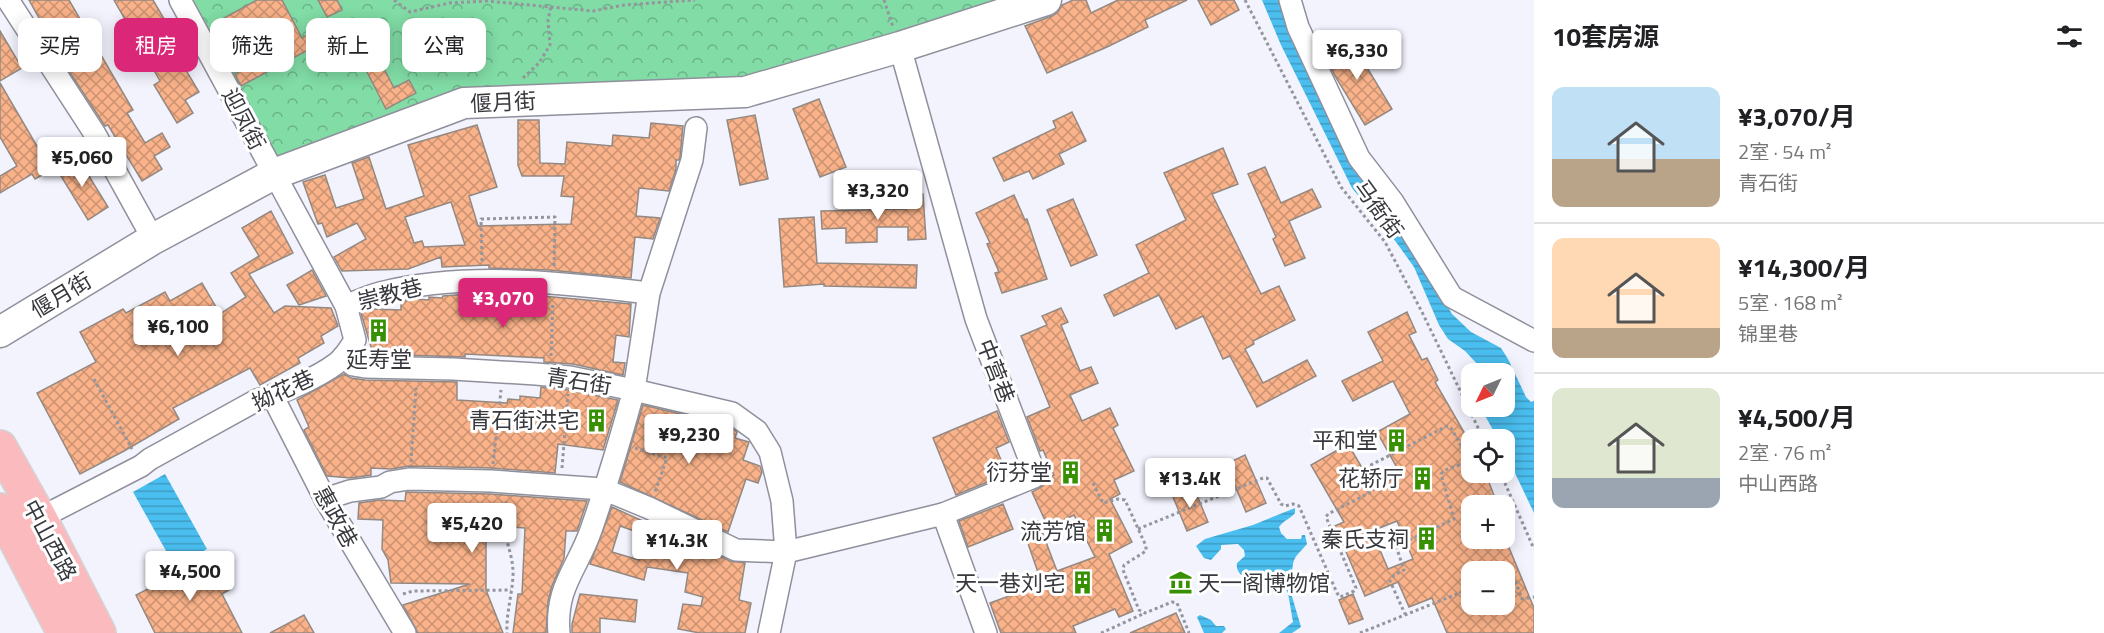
<!DOCTYPE html>
<html lang="zh">
<head>
<meta charset="utf-8">
<style>
  :root { --surface:#fff; --page:#f6f6f6; --text:#202124; --muted:#757577; --line:#e0e0e0; --accent:#db2777 }
  body { margin:0; font-family:"Titillium Web","Noto Sans SC",sans-serif; background:var(--page); color:var(--text); height:100vh; display:flex; flex-direction:column; font-size:22px; white-space:nowrap }
  * { box-sizing:border-box; margin:0 }
  p { font-size:20px; color:var(--muted) }
  .icon { flex:none; width:33px; height:33px; fill:none; stroke:currentColor; stroke-width:2; stroke-linecap:round; stroke-linejoin:round }
  .map { position:relative; flex:1; overflow:hidden }
  .drawer { display:flex; flex-direction:column; background:var(--surface); width:570px }
  .drawer>* { flex:none }
  .guide { position:absolute; left:18px; top:18px; width:570px; height:54px; display:flex; gap:12px }
  .needle { width:39px; rotate:227deg }
  .tools { position:absolute; left:1461px; top:363px; display:grid; gap:12px }
  .tools a { display:grid; place-items:center; width:54px; height:54px; border-radius:12px; background:var(--surface); box-shadow:0 3px 15px #0003; font-size:30px }
  .price { position:absolute; translate:-50% -51px; padding:0 14px; border-radius:6px; background:#fff; color:#222; font-size:20px; line-height:39px; filter:drop-shadow(0 2px 3px #0008) }
  .price::after { content:''; position:absolute; left:50%; top:36px; width:18px; height:14px; margin-left:-9px; background:inherit; clip-path:polygon(0 0,100% 0,50% 100%) }
  .price.active { background:var(--accent); color:#fff }
  ul { padding:0; list-style:none }
  li { display:flex; align-items:center; gap:18px; height:150px; padding:0 18px }
  li+li { border-top:2px solid var(--line) }
  li span { display:grid; place-items:center; flex:none; width:168px; height:120px; border-radius:12px; color:#555 }
  li>.icon { margin-inline-start:auto }
  span .icon { width:72px; height:72px; fill:#fffc; stroke-width:1 }
  li b { font-size:26px }
  h2 { display:flex; justify-content:space-between; align-items:center; height:72px; padding:0 18px; font-size:26px }
  .chip { padding:0 21px; border-radius:12px; background:var(--surface); box-shadow:0 3px 15px #0003; font-size:21px; line-height:54px }
  .chip.active { background:var(--accent); color:#fff }
  main { display:flex; flex:1; min-height:0 }
  .map>svg:first-child { display:block }
</style>
</head>
<body>
<main>
<div class="map">
<svg width="1534" height="633" viewBox="0 0 1534 633">
  <defs>
    <pattern id="park-crowns" width="20" height="18" patternUnits="userSpaceOnUse" patternTransform="scale(1.5)"><rect width="20" height="18" fill="#81dca5"/><path d="M2 6a3 3 0 1 1 6 0M12 15a3 3 0 1 1 6 0" fill="none" stroke="#6bb388"/></pattern>
    <pattern id="water-rules" width="6" height="5" patternUnits="userSpaceOnUse" patternTransform="scale(1.5)"><rect width="6" height="5" fill="#4abeef"/><path d="M0 2.5h6" fill="none" stroke="#3f9bc3"/></pattern>
    <pattern id="building-cross-hatch" width="8" height="8" patternUnits="userSpaceOnUse" patternTransform="scale(1.5)"><rect width="8" height="8" fill="#f9b289"/><path d="M0 0l8 8M0 8l8-8" fill="none" stroke="#cb9271"/></pattern>
  </defs>
  <rect width="100%" height="100%" fill="#f2f3fd"/>
  <polygon fill="url(#park-crowns)" points="188,0 1015,0 795,74 463,100 276,166"/>
  <g fill="url(#water-rules)">
    <polygon points="1262,0 1280,0 1406,234 1452,314 1471,332 1501,348 1508,359 1526,397 1531,402 1534,401 1534,513 1505,452 1504,440 1498,439 1483,412 1484,407 1504,406 1504,374 1483,373 1480,367 1465,351 1448,339 1439,325 1414,267 1396,242 1352,188 1281,45"/>
    <polygon points="165,474 207,549 175,567 133,492"/>
    <path d="M1295 508V513C1290 519 1284 520 1279 527L1281 533 1287 539H1301L1302 535H1305L1307 544C1293 560 1293 556 1292 579L1288 583 1301 627 1292 633H1279L1293 622 1288 593 1282 584 1269 588 1264 594 1257 577 1252 573 1244 577C1239 573 1236 570 1237 563L1245 556 1244 550 1238 544 1221 545V549L1211 560 1204 558 1196 546 1205 539 1253 525Z"/>
    <polygon points="1200,615 1211,620 1216,626 1224,626 1226,629 1222,633 1204,633 1197,617"/>
  </g>
  <g fill="url(#building-cross-hatch)" stroke="#948982" stroke-width="1.5" fill-rule="evenodd">
    <polygon points="29,0 69,0 133,110 127,113 145,143 162,133 170,147 154,156 162,169 142,181 108,125 105,126 67,68"/>
    <polygon points="114,0 153,0 184,53 178,57 199,92 185,100 193,113 177,123 154,85 160,81"/>
    <path d="M257 0H282L302 38 335 20 342 34 318 47 317 45 241 86 235 74 239 72 213 24ZM262 18 279 50 256 63 238 31Z"/>
    <polygon points="318,0 337,0 342,10 327,17"/>
    <polygon points="1073,0 1086,0 1091,13 1118,0 1187,0 1145,20 1148,27 1107,47 1047,73 1025,26 1052,16 1058,12 1062,5"/>
    <polygon points="1198,0 1234,0 1239,10 1211,25"/>
    <polygon points="0,31 22,68 0,81"/>
    <polygon points="1348,36 1392,109 1365,125 1335,76 1323,51"/>
    <polygon points="378,57 394,88 409,80 416,93 386,109 363,64"/>
    <polygon points="0,83 51,170 35,179 32,174 0,193 0,176 17,166 0,137"/>
    <polygon points="819,99 846,167 820,177 793,109"/>
    <polygon points="1072,112 1086,141 1059,154 1064,164 1033,179 1029,171 1004,181 993,158 1056,128 1053,121"/>
    <polygon points="755,115 768,179 740,185 727,120"/>
    <path d="M518 120H539L540 163 565 164 567 142 612 146 613 135 649 138 651 123 683 126 680 157 679 160H676V169L669 191 639 188 636 216 660 218 653 239 635 237 631 278 549 270 489 268V265L442 267 441 257 408 269 342 271 334 257 366 239 357 223 327 237 322 223 318 224 303 182 325 175 336 208 364 199 352 163 369 157 386 209 424 196 408 145 477 125 497 187 469 196 478 226 571 224 574 197 561 196 564 176H522L518 165ZM451 202 465 245 424 247 422 241 414 243 405 217Z"/>
    <polygon points="1223,148 1238,184 1212,194 1261,294 1279,286 1295,320 1253,341 1254,344 1245,349 1263,383 1307,360 1316,376 1257,407 1230,356 1223,359 1203,316 1176,329 1159,295 1114,316 1104,295 1149,273 1136,245 1186,220 1164,173"/>
    <polygon points="76,155 108,207 88,220 56,168"/>
    <polygon points="1265,167 1281,203 1312,189 1321,207 1289,221 1305,258 1285,266 1273,239 1276,237 1248,174"/>
    <polygon points="923,194 926,239 908,240 908,227 877,227 877,242 846,243 846,228 822,229 821,211 907,209 906,195"/>
    <polygon points="1014,195 1025,220 1027,219 1047,279 1002,293 995,273 999,272 987,244 990,243 976,213"/>
    <polygon points="1073,199 1097,255 1071,266 1047,210"/>
    <polygon points="271,211 293,253 249,274 274,313 285,306 331,308 338,326 321,336 324,343 298,358 300,363 260,385 250,368 173,408 179,419 124,451 80,474 37,393 96,362 80,332 123,309 126,313 165,292 170,301 202,283 220,314 246,297 231,273 259,256 242,228"/>
    <polygon points="814,217 817,263 917,265 916,288 824,286 824,284 784,287 779,219"/>
    <polygon points="312,270 326,296 299,305 287,285"/>
    <polygon points="481,293 480,312 509,313 509,295 520,294 631,304 629,337 616,335 613,362 625,363 623,375 573,364 544,362 544,358 465,354 465,357 371,354 371,347 361,313 371,309 401,310 401,302 413,299 429,300 429,297 442,298 443,296"/>
    <polygon points="1061,308 1068,322 1061,325 1080,371 1091,367 1098,383 1070,395 1082,421 1110,408 1118,425 1113,428 1134,471 1114,480 1120,494 1110,499 1132,542 1109,554 1133,611 1119,617 1115,609 1073,626 1076,633 1001,633 990,603 1042,584 1022,526 1038,521 1057,571 1095,557 1074,515 1048,527 1032,492 1043,486 1047,478 1054,475 1043,450 1040,451 1027,417 1050,407 1021,336 1047,325 1042,316"/>
    <path d="M1407 312 1416 332 1409 335 1422 360 1427 358 1438 380 1435 382 1472 446V472H1485L1498 506H1472V538H1505L1534 608V633H1447L1432 598 1409 607 1398 582 1365 596 1335 526 1344 522 1311 465 1348 444 1374 488 1401 475 1377 432 1410 414 1393 381 1353 401 1342 381 1383 361 1368 332ZM1397 521 1413 559 1388 569 1372 531ZM1472 572H1504V604H1472Z"/>
    <polygon points="344,374 351,378 365,380 457,382 457,400 507,403 508,399 520,400 520,396 540,398 541,387 568,390 618,400 603,450 558,444 555,473 491,468 409,466 391,469 371,468 371,475 351,478 327,476 304,430 309,427 297,400"/>
    <polygon points="643,405 727,425 737,432 735,438 749,442 743,460 760,466 762,472 758,483 746,479 728,532 620,482"/>
    <polygon points="997,411 1009,442 996,448 1007,474 956,495 933,438"/>
    <polygon points="1245,455 1266,503 1246,512 1226,464"/>
    <polygon points="1194,488 1208,522 1187,531 1173,497"/>
    <polygon points="406,492 490,494 587,501 577,531 566,531 564,558 552,586 548,601 546,633 513,633 518,594 522,594 525,528 495,526 486,526 486,590 503,633 418,633 403,605 470,584 391,583 388,560 382,549 383,520 358,519 359,503 379,500 405,501"/>
    <polygon points="1003,504 1013,529 968,547 959,521"/>
    <path d="M612 507 730 561 745 563 739 600 751 603 745 633H700L678 629 683 604 701 606 703 597 685 592 688 573 647 567 644 580 590 564ZM620 526 646 535 639 560 612 552Z"/>
    <polygon points="211,556 229,590 222,594 242,633 155,633 136,595"/>
    <polygon points="580,594 637,600 635,622 600,618 600,633 572,633 572,624"/>
    <polygon points="1353,594 1363,619 1349,624 1339,600"/>
    <polygon points="1176,613 1185,633 1130,633"/>
    <polygon points="304,615 314,633 270,633"/>
  </g>
  <g fill="none" stroke-linecap="round" stroke-linejoin="round">
    <defs>
      <g id="street">
        <polyline points="8,0 95,134 153,239"/>
        <polyline points="1290,0 1298,27 1359,158 1393,202 1452,297 1534,341"/>
        <polyline points="900,47 976,319 1035,474 1034,477 943,514 986,633"/>
        <polyline points="696,128 692,160 649,293 634,390 732,413 757,431 770,452 782,501 786,552 769,633"/>
        <path d="M346 306C357 301 369 296 380 293 468 271 561 283 649 293"/>
        <path d="M343 357 353 365 365 367 453 369 536 374 570 377 634 390C621 437 607 484 591 530 577 570 555 587 559 633"/>
        <polyline points="273,397 325,499 405,633"/>
        <polyline points="325,499 350,491 381,487 390,482 409,479 491,481 603,489 649,508 736,550 786,552 943,514"/>
        <path d="M40 518 141 466 150 459 257 400C279 395 319 377 337 363 345 357 350 348 355 340L346 306 180 0"/>
      </g>
      <polyline id="secondary" points="0,332 153,239 274,174 464,103 745,92 900,47 1046,0"/>
      <g id="primary">
        <polyline points="0,447 40,518 99,633"/>
        <polyline points="0,510 64,633"/>
      </g>
    </defs>
    <use href="#street" stroke="#8f909c" stroke-width="24"/>
    <use href="#secondary" stroke="#8f909c" stroke-width="33"/>
    <use href="#primary" stroke="#d3d3d5" stroke-width="36"/>
    <g stroke="#94959d" stroke-width="3" stroke-dasharray="3 3" stroke-linecap="butt">
      <polyline points="394,0 410,12 449,3 487,1 593,11 624,5 695,0"/>
      <polyline points="884,0 893,27"/>
      <polyline points="1245,0 1341,187 1385,242 1422,312 1484,440"/>
      <polyline points="523,78 539,63 550,45 548,20 551,6"/>
      <polyline points="482,261 481,219 555,217 554,266"/>
      <polyline points="551,356 553,303"/>
      <polyline points="94,379 132,449"/>
      <polyline points="635,448 667,458 655,492"/>
      <polyline points="411,462 416,388"/>
      <polyline points="493,464 501,390"/>
      <polyline points="562,468 568,394"/>
      <path d="M1365 468 1447 426 1451 428 1469 460C1461 467 1447 466 1441 474L1454 519 1396 546 1404 570 1394 575 1390 581 1405 614"/>
      <polyline points="1500,472 1534,549"/>
      <polyline points="1093,483 1103,503 1118,499 1125,500 1146,546 1146,551 1124,565 1123,570 1139,610 1145,613 1172,602 1177,603 1189,633"/>
      <path d="M506 502C498 533 514 549 513 576 512 595 506 614 507 633"/>
      <polyline points="1138,529 1263,478 1267,478 1281,504 1285,506 1293,504 1299,506 1337,593 1340,597 1354,591 1356,588 1326,517 1328,514 1373,491 1376,487 1376,481 1370,465"/>
      <polyline points="1504,574 1512,572 1522,599 1534,597"/>
      <polyline points="403,594 413,591 511,590"/>
      <polyline points="1101,633 1145,613"/>
      <polyline points="1360,633 1472,588"/>
    </g>
    <use href="#street" stroke="#fff" stroke-width="21"/>
    <use href="#secondary" stroke="#fff" stroke-width="30"/>
    <use href="#primary" stroke="#fbbbbe" stroke-width="33"/>
  </g>
  <defs>
    <symbol id="building-bare" viewBox="-9 -9 18 18"><path d="M-4-6H4V6H1V3H-1V6H-4ZM-2.5-4.3h1.7v1.8h-1.7ZM.8-4.3h1.7v1.8H.8ZM-2.5-1h1.7V.8h-1.7ZM.8-1h1.7V.8H.8Z" fill="#369000" stroke="#fff" stroke-width="2.5" paint-order="stroke"/></symbol>
    <symbol id="museum-bare" viewBox="-9 -9 18 18"><path d="M0-6L6-3V-2H-6V-3ZM-5-1h2V3h-2ZM-1-1h2V3h-2ZM3-1h2V3H3ZM-6 4H6V6H-6Z" fill="#369000" stroke="#fff" stroke-width="2.5" paint-order="stroke"/></symbol>
  </defs>
  <g fill-rule="evenodd">
    <use href="#building-bare" x="362" y="314" width="33" height="33"/>
    <use href="#building-bare" x="580" y="404" width="33" height="33"/>
    <use href="#building-bare" x="1380" y="424" width="33" height="33"/>
    <use href="#building-bare" x="1054" y="456" width="33" height="33"/>
    <use href="#building-bare" x="1406" y="462" width="33" height="33"/>
    <use href="#building-bare" x="1088" y="514" width="33" height="33"/>
    <use href="#building-bare" x="1410" y="522" width="33" height="33"/>
    <use href="#building-bare" x="1066" y="566" width="33" height="33"/>
    <use href="#museum-bare" x="1164" y="566" width="33" height="33"/>
  </g>
  <g text-anchor="middle" dominant-baseline="central" stroke-width="6" stroke-linejoin="round" paint-order="stroke">
    <g font-size="22" fill="#38393e" stroke="#fff">
      <text transform="translate(503 102) rotate(-3)">偃月街</text>
      <text transform="translate(244 119) rotate(62)">迎凤街</text>
      <text transform="translate(1379 209) rotate(54)">马衙街</text>
      <text transform="translate(390 294) rotate(-14)">崇教巷</text>
      <text transform="translate(61 295) rotate(-31)">偃月街</text>
      <text transform="translate(996 371) rotate(69)">中营巷</text>
      <text transform="translate(579 381) rotate(9)">青石街</text>
      <text transform="translate(283 390) rotate(-25)">拗花巷</text>
      <text transform="translate(336 517) rotate(61)">惠政巷</text>
      <text transform="translate(50 540) rotate(62)">中山西路</text>
    </g>
    <g font-size="22" fill="#38393e" stroke="#fff" text-anchor="end">
      <text x="379" y="359" text-anchor="middle">延寿堂</text>
      <text x="579" y="420">青石街洪宅</text>
      <text x="1378" y="440">平和堂</text>
      <text x="1052" y="472">衍芬堂</text>
      <text x="1404" y="478">花轿厅</text>
      <text x="1086" y="531">流芳馆</text>
      <text x="1409" y="539">秦氏支祠</text>
      <text x="1065" y="583">天一巷刘宅</text>
      <text x="1198" y="583" text-anchor="start">天一阁博物馆</text>
    </g>
  </g>
</svg>
<div class="tools">
<a><svg class="needle" viewBox="-14 -14 28 28"><path d="M0-13l5 13h-10z" fill="#e53935"/><path d="M0 13l5-13h-10z" fill="#757577"/></svg></a>
<a><svg class="icon" aria-label="locate" viewBox="0 0 24 24"><circle cx="12" cy="12" r="6"/><path d="M12 2v4M12 18v4M2 12h4M18 12h4"/></svg></a>
<a>+</a>
<a>−</a>
</div>
<b class="price" style="left:1357px;top:81px">¥6,330</b>
<b class="price" style="left:82px;top:188px">¥5,060</b>
<b class="price" style="left:878px;top:221px">¥3,320</b>
<b class="price active" style="left:503px;top:329px">¥3,070</b>
<b class="price" style="left:178px;top:357px">¥6,100</b>
<b class="price" style="left:689px;top:465px">¥9,230</b>
<b class="price" style="left:1190px;top:509px">¥13.4K</b>
<b class="price" style="left:472px;top:554px">¥5,420</b>
<b class="price" style="left:677px;top:571px">¥14.3K</b>
<b class="price" style="left:190px;top:602px">¥4,500</b>
<div class="guide">
<a class="chip">买房</a>
<a class="chip active">租房</a>
<a class="chip">筛选</a>
<a class="chip">新上</a>
<a class="chip">公寓</a>
</div>
</div>
<section class="drawer">
<h2>10套房源<svg class="icon" aria-label="filters" viewBox="0 0 24 24"><path d="M4 7h16M4 17h16"/><circle cx="9" cy="7" r="2"/><circle cx="15" cy="17" r="2"/></svg></h2>
<ul>
<li><span style="background:linear-gradient(#bfe0f5 60%,#b9a48a 0)"><svg class="icon" aria-label="home" viewBox="0 0 24 24"><path d="M3 11l9-7 9 7M6 9v11h12V9"/></svg></span><div><b>¥3,070/月</b><p>2室 · 54 m²</p><p>青石街</p></div></li>
<li><span style="background:linear-gradient(#ffd9b3 75%,#b9a48a 0)"><svg class="icon" aria-label="home" viewBox="0 0 24 24"><path d="M3 11l9-7 9 7M6 9v11h12V9"/></svg></span><div><b>¥14,300/月</b><p>5室 · 168 m²</p><p>锦里巷</p></div></li>
<li><span style="background:linear-gradient(#dfe7d0 75%,#9aa5b1 0)"><svg class="icon" aria-label="home" viewBox="0 0 24 24"><path d="M3 11l9-7 9 7M6 9v11h12V9"/></svg></span><div><b>¥4,500/月</b><p>2室 · 76 m²</p><p>中山西路</p></div></li>
</ul>
</section>
</main>
</body>
</html>
